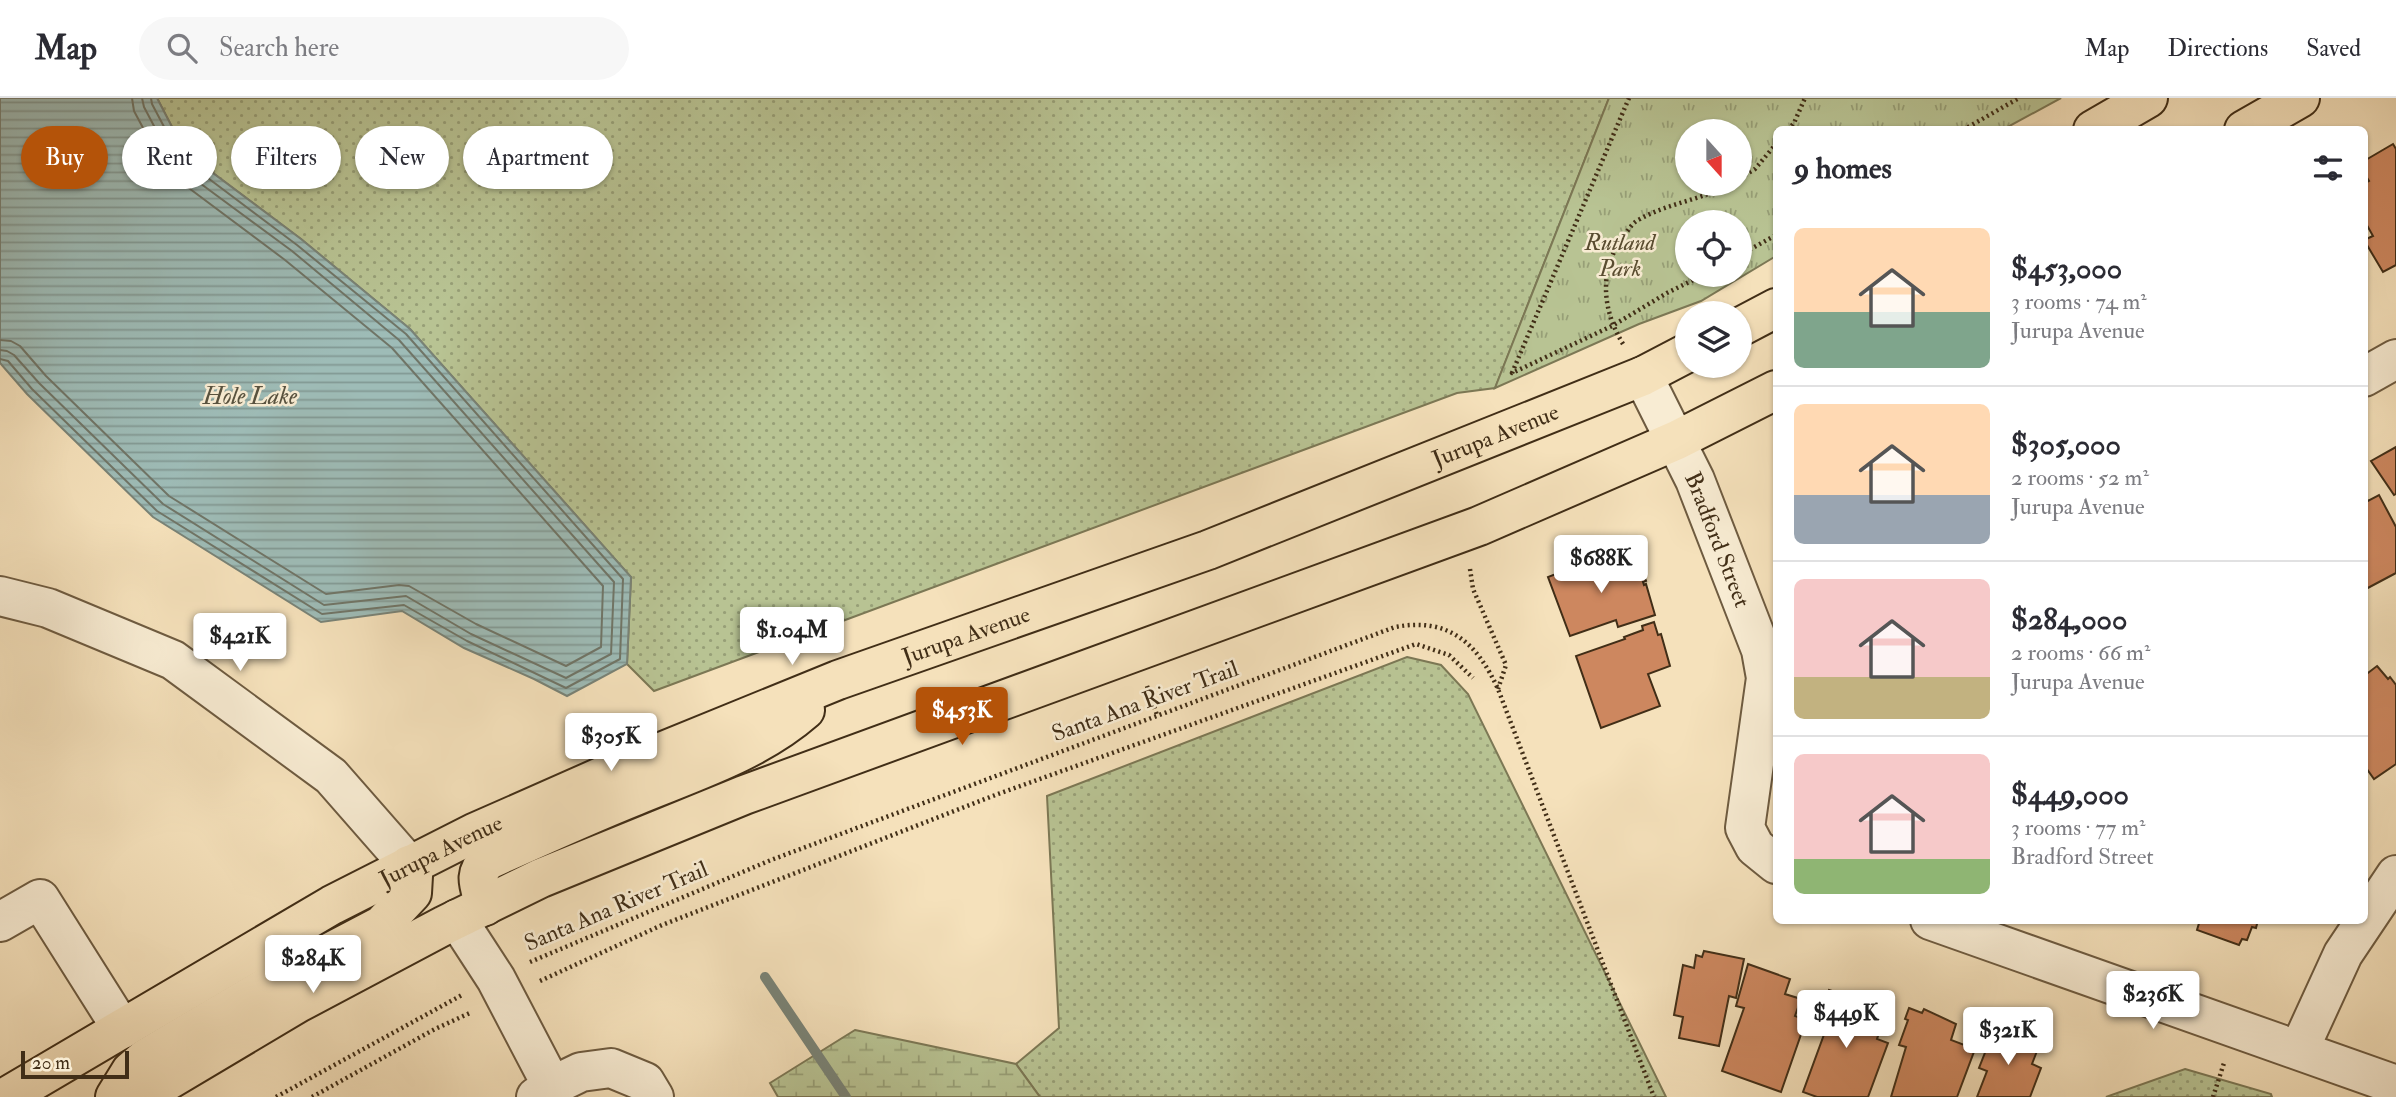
<!DOCTYPE html>
<html lang="en">
<head>
<meta charset="utf-8">
<style>
  :root { --surface:#fff; --page:#f7f7f7; --text:#2b2b33; --muted:#7c7c81; --line:#e1e1e2; --accent:#b45309 }
  body { margin:0; font-family:"IM FELL Double Pica",serif; background:var(--page); color:var(--text); height:100vh; display:flex; flex-direction:column; font-size:26px; white-space:nowrap }
  * { box-sizing:border-box; margin:0 }
  p { font-size:23px; color:var(--muted) }
  .icon { flex:none; width:38px; height:38px; fill:none; stroke:currentColor; stroke-width:2; stroke-linecap:round; stroke-linejoin:round }
  .map { position:relative; flex:1; overflow:hidden }
  .details { position:absolute; left:1773px; top:28px; width:595px; height:798px; display:flex; flex-direction:column; background:var(--surface); border-radius:10px; box-shadow:0 2px 5px #0004 }
  .details>* { flex:none }
  .hud { position:absolute; left:21px; top:28px; width:665px; height:63px; display:flex; gap:14px }
  .needle { width:46px; rotate:159deg }
  .fabs { position:absolute; left:1675px; top:21px; display:grid; gap:14px }
  .fabs a { display:grid; place-items:center; width:77px; height:77px; border-radius:50%; background:var(--surface); box-shadow:0 2px 5px #0004; font-size:35px }
  .scale { position:absolute; left:21px; bottom:18px; width:108px; box-sizing:border-box; padding-left:7px; border:4px solid #412e17; border-top:0; font-size:19px; line-height:24px; white-space:nowrap; color:#412e17; -webkit-text-stroke:5px #f8ecd3; paint-order:stroke }
  .price { position:absolute; translate:-50% -60px; padding:0 16px; border-radius:7px; background:#fff; color:#222; font-size:23px; line-height:46px; filter:drop-shadow(0 2px 4px #0008) }
  .price::after { content:''; position:absolute; left:50%; top:42px; width:21px; height:16px; margin-left:-10px; background:inherit; clip-path:polygon(0 0,100% 0,50% 100%) }
  .price.on { background:var(--accent); color:#fff }
  ul { padding:0; list-style:none }
  li { display:flex; align-items:center; gap:21px; height:175px; padding:0 21px }
  li+li { border-top:2px solid var(--line) }
  li span { display:grid; place-items:center; flex:none; width:196px; height:140px; border-radius:10px; color:#555 }
  li>.icon { margin-inline-start:auto }
  span .icon { width:84px; height:84px; fill:#fffc; stroke-width:1 }
  li b { font-size:30px }
  h2 { display:flex; justify-content:space-between; align-items:center; height:84px; padding:0 21px; font-size:30px }
  .chip { padding:0 24px; border-radius:32px; background:var(--surface); box-shadow:0 2px 5px #0004; font-size:24px; line-height:63px }
  .chip.on { background:var(--accent); color:#fff }
  header { display:flex; align-items:center; gap:42px; box-sizing:border-box; height:98px; padding:0 35px; background:var(--surface); border-bottom:2px solid var(--line) }
  header strong { font-size:33px }
  nav { display:flex; gap:38px; margin-inline-start:auto; font-size:24px }
  .search { width:490px; height:63px; background:var(--page); display:flex; align-items:center; gap:18px; box-sizing:border-box; padding:0 24px; border-radius:38px; color:var(--muted); font-size:26px }
  .map>svg:first-child { display:block }
</style>
</head>
<body>
<header>
<strong>Map</strong>
<div class="search"><svg class="icon" aria-label="search" viewBox="0 0 24 24"><circle cx="10" cy="10" r="6"/><path d="M15 15l6 6"/></svg>Search here</div>
<nav><a>Map</a><a>Directions</a><a>Saved</a></nav>
</header>
<div class="map">
<svg width="2396" height="999" viewBox="0 0 2396 999">
  <defs>
    <pattern id="grass-dots" width="8" height="8" patternUnits="userSpaceOnUse" patternTransform="scale(1.75)"><rect width="8" height="8" fill="#b8c393"/><path d="M2 2h.1M6 6h.1" fill="none" stroke="#979f77" stroke-width="1.8" stroke-linecap="round"/></pattern>
    <pattern id="wetland-marsh" width="20" height="14" patternUnits="userSpaceOnUse" patternTransform="scale(1.75)"><rect width="20" height="14" fill="#b8c393"/><path d="M1 5h8M5 5V1M11 12h8M15 12V8" fill="none" stroke="#979f77"/></pattern>
    <pattern id="park-tufts" width="24" height="20" patternUnits="userSpaceOnUse" patternTransform="scale(1.75)"><rect width="24" height="20" fill="#b8c393"/><path d="M3 7l-1-3M5 7V3M7 7l1-3M15 17l-1-3M17 17v-4M19 17l1-3" fill="none" stroke="#979f77"/></pattern>
    <pattern id="water-rules" width="6" height="5" patternUnits="userSpaceOnUse" patternTransform="scale(1.75)"><rect width="6" height="5" fill="#9ebcb7"/><path d="M0 2.5h6" fill="none" stroke="#829994"/></pattern>
  </defs>
  <rect width="100%" height="100%" fill="#f5e1bb"/>
  <filter id="stains"><feTurbulence type="fractalNoise" baseFrequency=".00286" numOctaves="4"/><feColorMatrix values="0 0 0 0 .2 0 0 0 0 .09 0 0 0 0 .02 0 0 0 .5 -.17"/></filter>
  <radialGradient id="worn" r=".72"><stop offset=".6" stop-color="#630" stop-opacity="0"/><stop offset="1" stop-color="#630" stop-opacity=".3"/></radialGradient>
  <g fill="url(#grass-dots)" stroke="#7c7855" stroke-width="2">
    <polygon points="157,0 1609,0 1495,290 1457,295 654,593 627,566 631,479 410,231 301,141 185,54"/>
    <polygon points="1407,559 1441,567 1468,596 1666,999 1040,999 1016,966 1059,930 1047,698"/>
    <polygon points="2185,971 2271,996 2272,999 2106,999"/>
  </g>
  <polygon fill="url(#wetland-marsh)" stroke="#7c7855" stroke-width="2" points="855,932 1016,966 1040,999 778,999 770,985"/>
  <path fill="url(#park-tufts)" stroke="#7c7855" stroke-width="2" fill-rule="evenodd" d="M1609 0H2061L2004 31 1776 32V158L1701 203 1639 226 1495 290ZM1687 33H1740V86H1687ZM1687 124H1740V177H1687Z"/>
  <polygon fill="url(#water-rules)" stroke="#798377" stroke-width="2" points="0,0 157,0 185,54 301,141 410,231 631,479 627,566 567,598 534,581 464,550 402,513 321,524 153,419 27,296 0,265"/>
  <g fill="none" stroke-linecap="round" stroke-linejoin="round">
    <g stroke="#707567" stroke-width="2">
      <polyline points="0,242 11,243 20,248 46,278 169,398 326,496 399,487 409,488 476,526 566,568 601,549 603,488 392,250 285,162 166,73 134,13 132,0"/>
      <polyline points="0,252 7,253 14,257 39,285 163,406 324,507 406,498 471,536 566,580 611,556 614,484 399,242 292,153 174,66 144,9 142,0"/>
      <polyline points="0,261 8,263 32,291 157,413 322,516 404,507 467,543 566,590 620,561 623,481 406,236 297,147 180,59 152,6 151,0"/>
    </g>
    <polyline stroke="#798377" stroke-width="10" points="765,879 846,999"/>
  </g>
  <g fill="#cd875f" stroke="#412e17" stroke-width="2">
    <polygon points="2393,46 2396,51 2396,167 2383,174 2364,142 2373,138 2364,122 2364,86 2369,83 2364,75 2364,63"/>
    <polygon points="2396,349 2396,396 2394,397 2371,363"/>
    <polygon points="2364,396 2368,403 2379,397 2396,429 2396,475 2364,492"/>
    <polygon points="1614,453 1623,477 1641,470 1646,483 1643,484 1644,487 1646,486 1655,517 1618,529 1616,522 1570,538 1548,479"/>
    <polygon points="1654,524 1658,537 1661,536 1670,568 1648,576 1660,608 1601,630 1576,558 1625,541 1624,539 1643,532 1642,528"/>
    <polygon points="2377,568 2388,581 2390,579 2396,587 2396,666 2374,681 2364,667 2364,578"/>
    <polygon points="2200,822 2258,822 2256,830 2252,829 2247,842 2242,841 2239,847 2197,832"/>
    <polygon points="1704,853 1744,861 1736,900 1729,898 1719,948 1679,940 1683,919 1674,917 1683,867 1694,870 1696,857 1702,859"/>
    <polygon points="1748,866 1790,881 1785,896 1801,901 1795,918 1806,922 1781,994 1722,973 1744,910 1736,908"/>
    <polygon points="1829,892 1844,897 1845,894 1871,907 1866,920 1882,926 1877,941 1888,945 1868,999 1817,999 1803,994 1826,931 1819,928"/>
    <polygon points="1909,910 1922,915 1924,911 1956,926 1951,942 1975,951 1957,999 1891,999 1906,949 1899,947 1908,922 1905,921"/>
    <polygon points="1991,929 2033,945 2030,951 2037,953 2032,966 2041,970 2030,999 1977,999 1987,973 1979,970 1988,947 1984,945"/>
  </g>
  <g fill="none" stroke-linecap="round" stroke-linejoin="round">
    <defs>
      <g id="minor">
        <path id="s1" d="M1643 278 1695 382 1761 552 1766 580 1745 730 1755 749 1776 766"/>
        <polyline points="2364,279 2396,261"/>
        <polyline points="0,498 48,510 173,562 331,678 409,767"/>
        <polyline points="457,821 496,881 552,988 536,999"/>
        <polyline points="1930,822 2396,987"/>
        <polyline points="0,824 40,801 122,931"/>
        <polyline points="2299,952 2343,856 2396,777"/>
        <polyline points="552,988 581,974 611,970 645,984 654,999"/>
      </g>
      <g id="major">
        <polyline points="2093,32 2148,0"/>
        <polyline points="2244,32 2300,0"/>
        <polyline points="1740,229 1776,210"/>
        <path d="M485 808C480 788 472 777 488 762 537 740 585 718 635 698 693 674 757 654 805 612"/>
        <path id="s2" d="M6 999 332 807 474 735 612 674 838 582 1208 452 1643 278 1687 255"/>
        <polyline points="115,999 131,973 146,960 283,879 382,827 412,795 413,778 409,767"/>
        <polyline points="140,999 298,905 445,827 541,780 744,697 1479,428 1677,342 1776,292"/>
      </g>
    </defs>
    <use href="#minor" stroke="#6e5b40" stroke-width="42"/>
    <use href="#major" stroke="#412e17" stroke-width="42"/>
    <g stroke="#412e17" stroke-width="4.5" stroke-dasharray="2 3.5" stroke-linecap="butt">
      <polyline points="1629,0 1512,275 1612,228 1667,195 1703,177"/>
      <polyline points="1788,32 1794,25 1805,0"/>
      <polyline points="1963,32 2019,0"/>
      <polyline points="1740,80 1755,71 1776,46"/>
      <polyline points="1740,157 1776,137"/>
      <path d="M1623 246C1601 210 1599 170 1625 136 1630 130 1633 124 1640 121 1668 105 1702 102 1730 86"/>
      <polyline points="1470,471 1473,491 1506,567 1498,591"/>
      <polyline points="1147,588 1157,617"/>
      <path d="M530 864 771 762 1395 529C1449 519 1477 545 1498 591L1654 999"/>
      <polyline points="540,883 662,827 998,696 1416,546 1449,557 1473,580"/>
      <polyline points="276,999 462,897"/>
      <polyline points="312,999 435,931 472,914"/>
      <polyline points="2213,999 2224,965"/>
    </g>
    <use href="#minor" stroke="#f8ecd3" stroke-width="38"/>
    <use href="#major" stroke="#f5e1bb" stroke-width="38"/>
  </g>
  <g text-anchor="middle" dominant-baseline="central" stroke-width="5" stroke-linejoin="round" paint-order="stroke">
    <g font-size="23" font-style="italic" fill="#594c30" stroke="#f8ecd3">
      <text x="1620" y="144">Rutland<tspan x="1620" dy="26">Park</tspan></text>
    </g>
    <g font-size="23" fill="#412e17" stroke="#f8ecd3">
      <text stroke="none"><textPath href="#s2" startOffset="1634">Jurupa Avenue</textPath></text>
      <text stroke="none"><textPath href="#s1" startOffset="180">Bradford Street</textPath></text>
      <text stroke="none"><textPath href="#s2" startOffset="1068">Jurupa Avenue</textPath></text>
      <text transform="translate(1145 603) rotate(-20)">Santa Ana River Trail</text>
      <text stroke="none"><textPath href="#s2" startOffset="500">Jurupa Avenue</textPath></text>
      <text transform="translate(616 808) rotate(-23)">Santa Ana River Trail</text>
    </g>
    <g font-size="24" font-style="italic" fill="#58523f" stroke="#f8ecd3">
      <text x="250" y="298">Hole Lake</text>
    </g>
  </g>
  <rect width="100%" height="100%" filter="url(#stains)"/>
  <rect width="100%" height="100%" fill="url(#worn)"/>
</svg>
<div class="fabs">
<a><svg class="needle" viewBox="-14 -14 28 28"><path d="M0-13l5 13h-10z" fill="#e53935"/><path d="M0 13l5-13h-10z" fill="#7c7c81"/></svg></a>
<a><svg class="icon" aria-label="locate" viewBox="0 0 24 24"><circle cx="12" cy="12" r="6"/><path d="M12 2v4M12 18v4M2 12h4M18 12h4"/></svg></a>
<a><svg class="icon" aria-label="layers" viewBox="0 0 24 24"><path d="M12 4l9 5-9 5-9-5zM3 14l9 5 9-5"/></svg></a>
</div>
<div class="scale">20 m</div>
<b class="price" style="left:1601px;top:497px">$688K</b>
<b class="price" style="left:792px;top:569px">$1.04M</b>
<b class="price" style="left:240px;top:575px">$421K</b>
<b class="price on" style="left:962px;top:649px">$453K</b>
<b class="price" style="left:611px;top:675px">$305K</b>
<b class="price" style="left:313px;top:897px">$284K</b>
<b class="price" style="left:2153px;top:933px">$236K</b>
<b class="price" style="left:1846px;top:952px">$449K</b>
<b class="price" style="left:2008px;top:969px">$321K</b>
<div class="hud">
<a class="chip on">Buy</a>
<a class="chip">Rent</a>
<a class="chip">Filters</a>
<a class="chip">New</a>
<a class="chip">Apartment</a>
</div>
<section class="details">
<h2>9 homes<svg class="icon" aria-label="filters" viewBox="0 0 24 24"><path d="M4 7h16M4 17h16"/><circle cx="9" cy="7" r="2"/><circle cx="15" cy="17" r="2"/></svg></h2>
<ul>
<li><span style="background:linear-gradient(#ffd9b3 60%,#7fa58c 0)"><svg class="icon" aria-label="home" viewBox="0 0 24 24"><path d="M3 11l9-7 9 7M6 9v11h12V9"/></svg></span><div><b>$453,000</b><p>3 rooms · 74 m²</p><p>Jurupa Avenue</p></div></li>
<li><span style="background:linear-gradient(#ffd9b3 65%,#9aa5b1 0)"><svg class="icon" aria-label="home" viewBox="0 0 24 24"><path d="M3 11l9-7 9 7M6 9v11h12V9"/></svg></span><div><b>$305,000</b><p>2 rooms · 52 m²</p><p>Jurupa Avenue</p></div></li>
<li><span style="background:linear-gradient(#f6c9c9 70%,#c2b280 0)"><svg class="icon" aria-label="home" viewBox="0 0 24 24"><path d="M3 11l9-7 9 7M6 9v11h12V9"/></svg></span><div><b>$284,000</b><p>2 rooms · 66 m²</p><p>Jurupa Avenue</p></div></li>
<li><span style="background:linear-gradient(#f6c9c9 75%,#8fb573 0)"><svg class="icon" aria-label="home" viewBox="0 0 24 24"><path d="M3 11l9-7 9 7M6 9v11h12V9"/></svg></span><div><b>$449,000</b><p>3 rooms · 77 m²</p><p>Bradford Street</p></div></li>
</ul>
</section>
</div>
</body>
</html>
